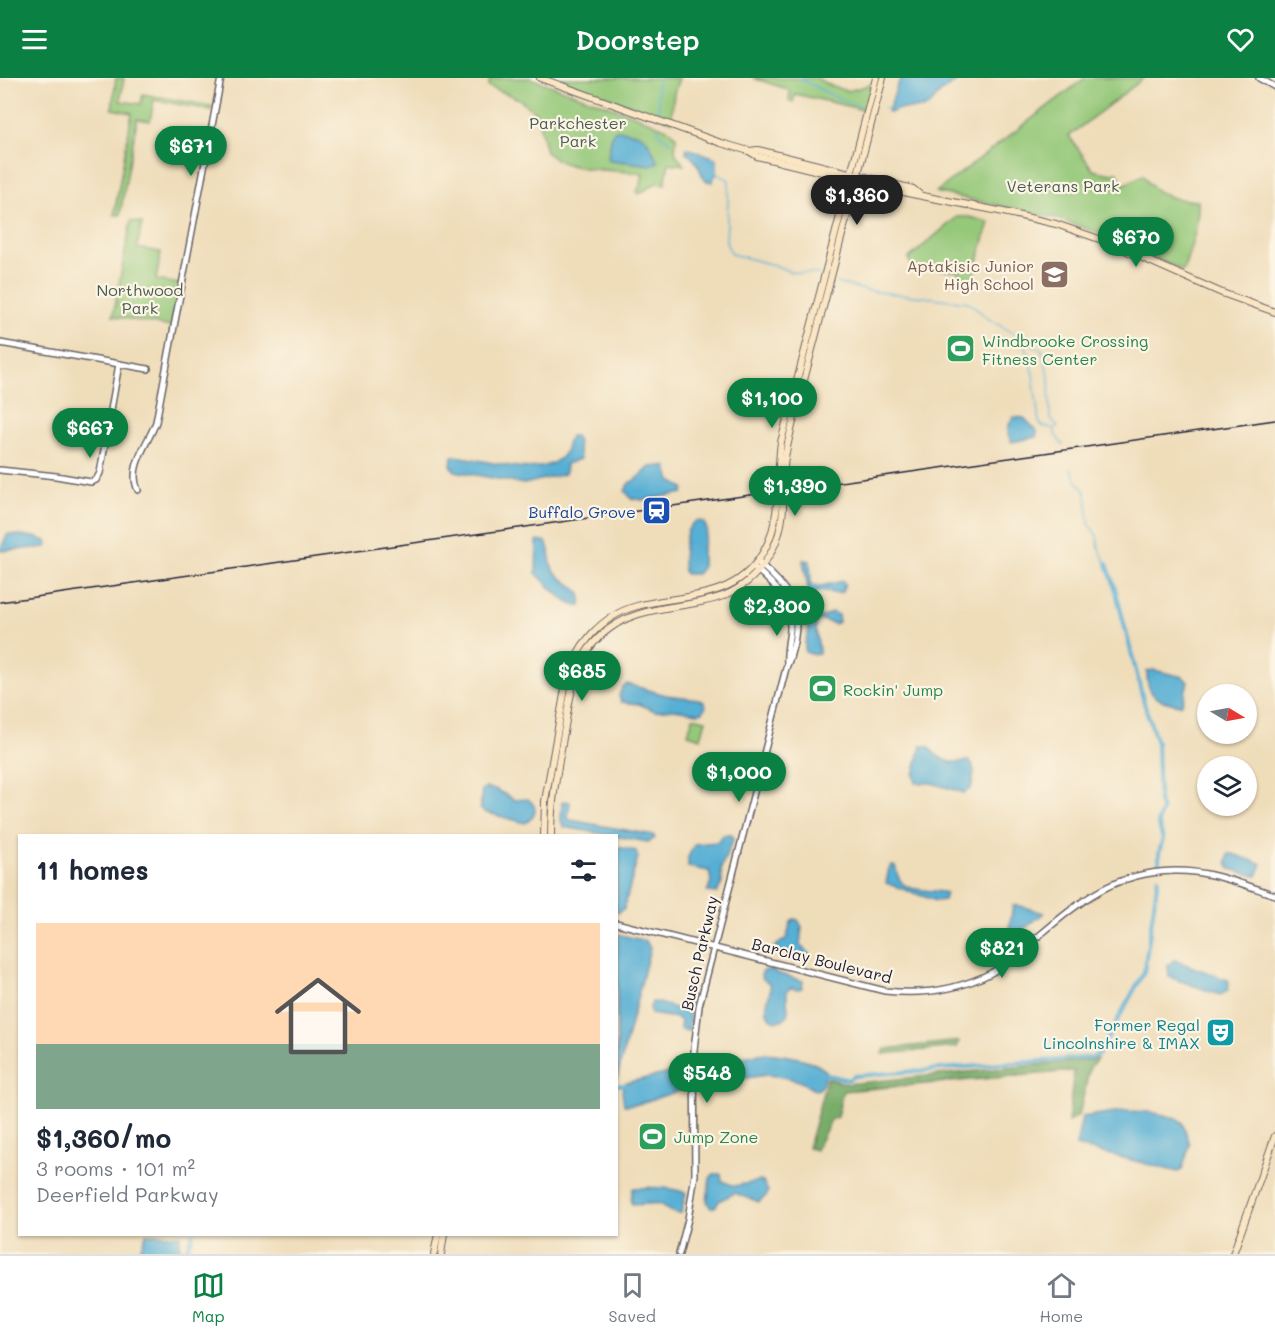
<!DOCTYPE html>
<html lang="en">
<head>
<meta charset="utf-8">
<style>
  :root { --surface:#fff; --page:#f6f6f7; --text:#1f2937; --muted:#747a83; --line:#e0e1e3; --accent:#0b8043 }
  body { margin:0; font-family:Mali,sans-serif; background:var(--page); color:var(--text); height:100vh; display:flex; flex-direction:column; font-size:22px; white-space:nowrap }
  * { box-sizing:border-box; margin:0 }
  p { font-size:20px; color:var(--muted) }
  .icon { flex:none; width:33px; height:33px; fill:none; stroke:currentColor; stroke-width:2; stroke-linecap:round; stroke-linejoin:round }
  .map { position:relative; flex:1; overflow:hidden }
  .details { position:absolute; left:18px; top:756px; width:600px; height:402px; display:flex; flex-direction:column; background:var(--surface); border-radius:0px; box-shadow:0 2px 4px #0004 }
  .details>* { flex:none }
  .needle { width:39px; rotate:100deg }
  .fabs { position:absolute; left:1197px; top:606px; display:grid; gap:12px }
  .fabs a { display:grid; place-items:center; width:60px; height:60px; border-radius:50%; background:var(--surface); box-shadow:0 2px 4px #0004; font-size:30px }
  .price { position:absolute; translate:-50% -51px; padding:0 14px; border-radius:21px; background:var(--accent); color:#fff; font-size:20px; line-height:39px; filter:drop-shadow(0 2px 3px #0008) }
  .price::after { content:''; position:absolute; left:50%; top:36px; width:18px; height:14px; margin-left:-9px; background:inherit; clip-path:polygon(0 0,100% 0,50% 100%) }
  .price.active { background:#222; color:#fff }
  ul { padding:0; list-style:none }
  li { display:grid; align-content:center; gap:12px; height:318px; padding:0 18px }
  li+li { border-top:2px solid var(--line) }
  li span { display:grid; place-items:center; height:186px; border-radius:0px; color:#555 }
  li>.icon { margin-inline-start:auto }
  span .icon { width:108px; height:108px; fill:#fffc; stroke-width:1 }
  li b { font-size:26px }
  h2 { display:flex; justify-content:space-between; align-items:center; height:72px; padding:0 18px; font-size:26px }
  header { display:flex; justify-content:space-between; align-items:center; height:78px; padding:0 18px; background:var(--accent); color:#fff; font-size:27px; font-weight:600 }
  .dock { display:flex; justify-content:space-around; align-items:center; height:84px; border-top:2px solid var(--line); background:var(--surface); font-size:16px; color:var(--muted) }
  .dock a { display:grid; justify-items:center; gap:3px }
  .dock .active { color:var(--accent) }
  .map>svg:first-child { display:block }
</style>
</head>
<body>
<header><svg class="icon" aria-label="menu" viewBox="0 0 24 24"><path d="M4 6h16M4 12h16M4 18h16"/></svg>Doorstep<svg class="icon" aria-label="heart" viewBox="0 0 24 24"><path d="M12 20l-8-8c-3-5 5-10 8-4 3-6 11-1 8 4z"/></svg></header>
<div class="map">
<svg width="1275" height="1176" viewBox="0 0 1275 1176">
  <rect width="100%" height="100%" fill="#fcf5e5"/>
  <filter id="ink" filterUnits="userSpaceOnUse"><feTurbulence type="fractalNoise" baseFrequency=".0167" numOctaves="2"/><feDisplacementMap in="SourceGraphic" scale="12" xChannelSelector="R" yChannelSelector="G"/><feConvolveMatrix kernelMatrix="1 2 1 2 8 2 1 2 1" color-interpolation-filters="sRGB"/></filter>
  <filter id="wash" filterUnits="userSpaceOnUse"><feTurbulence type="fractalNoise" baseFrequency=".008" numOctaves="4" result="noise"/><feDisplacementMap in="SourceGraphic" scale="24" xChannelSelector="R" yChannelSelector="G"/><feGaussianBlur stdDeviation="1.35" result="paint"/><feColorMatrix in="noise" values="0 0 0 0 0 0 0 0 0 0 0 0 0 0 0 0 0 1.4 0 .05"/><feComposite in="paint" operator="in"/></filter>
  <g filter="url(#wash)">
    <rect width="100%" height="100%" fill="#efddba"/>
    <g fill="#95c879" stroke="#5c755a" stroke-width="1.5">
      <polygon points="116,0 124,0 120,23 141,26 143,16 212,28 211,32 154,22 150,43 137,41 120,137 114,137 132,35 112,31"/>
      <path d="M491 0H530L634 37 672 53 676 59 675 75 684 87 669 85 665 106 656 105 639 116 636 114 641 107 643 96C614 90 568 96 546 74L537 36 519 21 488 8Z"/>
      <polygon points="561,0 679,0 674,15 671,43 560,1"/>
      <polygon points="753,0 817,0 833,9 848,13 872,6 865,32 795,16 793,24 789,23 790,13 784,10"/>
      <path d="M1085 0H1144L1069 58 1093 92 1111 96 1117 94 1123 107 1143 97C1155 118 1174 122 1198 123 1199 148 1191 169 1183 193L1105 157 1055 140 936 114Z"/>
      <path d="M957 139H969L989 144 972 204 966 200 960 199 957 193C949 193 940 191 932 191 924 191 921 193 913 190L908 181Z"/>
      <polygon points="131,143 142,145 137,170 161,174 156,202 180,206 171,249 113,238"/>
      <polygon points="693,639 706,642 701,660 688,656"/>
    </g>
    <g fill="#78ac69" stroke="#4d6752" stroke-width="1.5">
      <polygon points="959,963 957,969 882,976 885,971"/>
      <polygon points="1097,981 1090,989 1079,1037 1068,1044 1074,993 843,1013 837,1039 831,1042 816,1072 808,1070 827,1000 847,1006"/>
    </g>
    <g fill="#57afd4" stroke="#3c6888" stroke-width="1.5">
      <path d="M902 0H961L940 15 929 28 922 31H899L889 35 887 33C894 24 894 9 902 0Z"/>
      <path d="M616 52C647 55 645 57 658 84L652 87 610 82 608 80 612 56Z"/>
      <path d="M687 70 713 79 717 82V96L714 99 713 104 704 102C699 89 698 84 686 74Z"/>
      <path d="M1014 339 1024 340 1037 353 1036 359 1012 364C1006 357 1007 346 1014 339Z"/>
      <path d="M570 358H575L577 361 580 381 566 386 565 396 524 406 455 393 451 388 452 378C482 379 542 405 564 376 567 371 567 364 570 358Z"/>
      <polygon points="662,388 667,389 671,403 684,410 683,415 642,422 631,420 625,413 629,405 637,401 650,389"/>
      <path d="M697 443 704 444 707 452 702 472V490L697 496H685C681 489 684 457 689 450 691 446 693 445 697 443Z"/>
      <polygon points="8,456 35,459 48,464 46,469 1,473 0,471"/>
      <path d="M537 463H545C552 470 548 482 553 491 562 506 585 508 581 528 567 530 546 505 536 495Z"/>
      <path d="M803 482 810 483 811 507 821 508 843 503 845 506 842 514C831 519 825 509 809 516Z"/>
      <path d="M831 534 838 537 839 544 835 546 821 542 817 544C814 554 819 563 819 575L814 577 805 574V564L809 553 806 537 824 539Z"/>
      <path d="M1154 592 1183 599 1188 604 1182 625 1179 627C1158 622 1146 620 1147 593Z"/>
      <polygon points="627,606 666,617 699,621 704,624 706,628 703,634 698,635 674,631 655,633 639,626 621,624 619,618 622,609"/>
      <path d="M921 668H928C935 678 947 686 959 684 963 684 966 683 969 683 977 690 973 701 971 710L964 715 932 705H916L914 697Z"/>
      <path d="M485 710 495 711 515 722 528 721C539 729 536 739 525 745L484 734 480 731 482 712Z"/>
      <polygon points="565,723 570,724 568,740 570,742 653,757 655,760 648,764 564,749 561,743 562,724"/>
      <polygon points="723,757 732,757 733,762 721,790 722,805 717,815 707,814 711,803 709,793 688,789 688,779 695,766 718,764"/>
      <polygon points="617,769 636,773 638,779 624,830 618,835 616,834"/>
      <path d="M1229 776H1233L1262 786 1257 798C1254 798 1234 792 1230 791L1227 784Z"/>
      <path d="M892 787 895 788C897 793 897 798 900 802 907 815 933 811 946 815L944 822 936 823 886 805 889 790Z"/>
      <polygon points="1017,827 1044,835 1028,848 1018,854 1006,867 1013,828"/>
      <polygon points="794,841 798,842 802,849 800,867 810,877 809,880 806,882 791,874 775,875 773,870 787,860 790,845"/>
      <polygon points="617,856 646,863 650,870 617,1000"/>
      <polygon points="1174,882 1228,902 1229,904 1228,913 1220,917 1169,899 1168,887"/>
      <path d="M771 891 777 895 803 903 802 910 799 911 790 910 787 913C786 920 788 927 788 933 787 945 771 946 767 935 764 926 772 916 770 906L763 901 761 897 763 893Z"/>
      <path d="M689 914 694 922 689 938V953L680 951 681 943 677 940 651 936 650 930 652 924C663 924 670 931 681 930Z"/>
      <path d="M766 975C788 978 813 979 829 996L825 997C824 1002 823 1008 819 1011 812 1014 807 1006 801 1004 790 1000 778 998 766 997L714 1005 707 1003 703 999 702 991 709 984Z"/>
      <polygon points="683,992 688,993 688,998 682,1012 638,1026 624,1027 622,1013 625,1005"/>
      <path d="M1122 1033C1143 1033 1163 1034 1182 1044L1190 1066 1182 1092 1178 1094 1076 1068 1082 1039Z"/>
      <polygon points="714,1096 721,1096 722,1103 734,1108 759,1103 763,1104 768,1113 767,1117 759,1124 734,1115 719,1123 715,1129 710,1129 707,1123 710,1100"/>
      <path d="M634 1110C651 1109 670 1109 686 1115L681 1135C673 1136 665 1132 661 1126 650 1124 639 1129 631 1125L632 1112Z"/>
      <polygon points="146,1156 180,1157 180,1176 138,1176"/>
    </g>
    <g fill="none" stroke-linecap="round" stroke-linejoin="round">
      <g stroke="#57afd4" stroke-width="1.5">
        <polyline points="799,0 833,18 860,28"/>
        <polyline points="883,30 888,31"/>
        <polyline points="659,34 657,9 659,0"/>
        <polyline points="658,50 660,57 671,64"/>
        <polyline points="717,96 729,102 726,164 731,176 774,187 791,194 819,196"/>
        <polyline points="837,205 869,213 969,224 987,240 1042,272 1049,299 1050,340 1058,348 1054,351 1056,358 1063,367"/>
        <polyline points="1021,259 1031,280 1039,344 1042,348 1052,350"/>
        <polyline points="1071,391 1076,402 1086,415 1089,446 1097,458 1099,471 1107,486"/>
      </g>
      <g stroke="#57afd4" stroke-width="4">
        <polyline points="1107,486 1115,510 1144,625 1157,665 1159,723 1162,732 1158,744 1163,761 1159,774 1159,787"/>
        <polyline points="825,996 848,1002 854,998 1093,979 1099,976 1144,894 1158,800"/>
        <polyline points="616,1007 628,1007"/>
        <polyline points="184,1176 193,1156"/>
      </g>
    </g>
  </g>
  <g filter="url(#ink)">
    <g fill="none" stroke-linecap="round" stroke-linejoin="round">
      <defs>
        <g id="tertiary">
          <polyline points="1259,0 1275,9"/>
          <polyline points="0,265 148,291"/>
          <polyline points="0,392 56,398 91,404 96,402 100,395 119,286"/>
          <path d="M138 412C127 389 149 364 156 344L221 0"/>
          <path d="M755 490C775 507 791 522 790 551 789 562 786 573 787 585"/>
          <path d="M616 845 885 913C921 917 958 912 991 895 1007 886 1020 874 1034 862 1078 825 1113 794 1174 793 1209 792 1242 806 1275 817"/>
          <path d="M679 1176 688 1141 695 1097 694 972 699 928 785 594C786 588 790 582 791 576 804 534 792 513 760 486"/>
        </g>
        <g id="secondary">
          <polyline points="540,0 721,65 749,73 758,72 913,111 919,116"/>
          <polyline points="749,73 757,78 912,116 999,133 1056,146 1102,162 1222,215 1275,234"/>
          <path d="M544 758 545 723 566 605C575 569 600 538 637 528 687 515 740 524 767 467 782 435 776 398 781 364L876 0"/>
          <path d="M551 758C551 722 558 689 564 654 569 626 572 596 588 572 600 555 619 542 639 536 687 521 731 533 765 484 787 453 783 424 784 388 785 374 789 361 792 348L883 0"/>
          <polyline points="434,1176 438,1156"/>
          <polyline points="441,1176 444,1156"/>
          <polyline points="1233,1176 1275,1058"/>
        </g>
      </defs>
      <use href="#tertiary" stroke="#6a6367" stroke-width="8"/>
      <use href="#secondary" stroke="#6a6367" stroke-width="8"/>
      <use href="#tertiary" stroke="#fff" stroke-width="5"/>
      <use href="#secondary" stroke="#fbe6c4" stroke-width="6"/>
      <polyline stroke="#22223b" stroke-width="1.5" points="0,524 1275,342"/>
    </g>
  </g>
  <defs>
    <symbol id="school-square" viewBox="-11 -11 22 22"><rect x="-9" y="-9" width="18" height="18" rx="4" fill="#8d6e63" stroke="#fcf5e5"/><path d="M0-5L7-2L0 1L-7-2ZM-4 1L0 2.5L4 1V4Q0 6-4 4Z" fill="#fff"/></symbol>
    <symbol id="stadium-square" viewBox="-11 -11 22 22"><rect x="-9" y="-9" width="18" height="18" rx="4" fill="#2e9e5b" stroke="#fcf5e5"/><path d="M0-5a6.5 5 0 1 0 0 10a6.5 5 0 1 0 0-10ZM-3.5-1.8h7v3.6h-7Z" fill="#fff"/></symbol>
    <symbol id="station-square" viewBox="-11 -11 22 22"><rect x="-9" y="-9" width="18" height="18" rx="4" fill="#1a4fb4" stroke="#fcf5e5"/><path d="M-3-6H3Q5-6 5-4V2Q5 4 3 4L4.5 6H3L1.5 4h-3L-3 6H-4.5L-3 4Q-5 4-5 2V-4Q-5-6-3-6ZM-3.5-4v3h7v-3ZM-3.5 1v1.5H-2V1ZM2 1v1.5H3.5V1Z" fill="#fff"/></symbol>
    <symbol id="theatre-square" viewBox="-11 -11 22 22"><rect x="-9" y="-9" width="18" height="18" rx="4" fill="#0f9aa8" stroke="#fcf5e5"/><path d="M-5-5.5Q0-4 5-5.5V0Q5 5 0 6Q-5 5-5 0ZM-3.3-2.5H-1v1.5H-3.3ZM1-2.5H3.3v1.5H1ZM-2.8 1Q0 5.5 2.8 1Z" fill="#fff"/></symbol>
  </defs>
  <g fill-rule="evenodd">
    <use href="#school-square" x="1038" y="180" width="33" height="33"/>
    <use href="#stadium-square" x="944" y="254" width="33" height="33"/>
    <use href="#station-square" x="640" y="416" width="33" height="33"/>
    <use href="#stadium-square" x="806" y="594" width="33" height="33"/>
    <use href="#theatre-square" x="1204" y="938" width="33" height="33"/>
    <use href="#stadium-square" x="636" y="1042" width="33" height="33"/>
  </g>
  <g text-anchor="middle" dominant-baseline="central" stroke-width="4.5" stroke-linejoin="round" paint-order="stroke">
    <g font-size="16" fill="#4a5c51" stroke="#fcf5e5">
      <text x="578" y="44">Parkchester<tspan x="578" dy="18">Park</tspan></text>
      <text x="1063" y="107">Veterans Park</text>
      <text x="140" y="211">Northwood<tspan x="140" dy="18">Park</tspan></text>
    </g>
    <g font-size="16" fill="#785e54" stroke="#fcf5e5" text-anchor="end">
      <text x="1034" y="187">Aptakisic Junior<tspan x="1034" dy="18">High School</tspan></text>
    </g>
    <g font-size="16" fill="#27864d" stroke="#fcf5e5" text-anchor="start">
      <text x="982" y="262">Windbrooke Crossing<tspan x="982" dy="18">Fitness Center</tspan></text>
      <text x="843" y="611">Rockin' Jump</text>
      <text x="674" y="1058">Jump Zone</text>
    </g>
    <g font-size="16" fill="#164399" stroke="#fcf5e5" text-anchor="end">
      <text x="636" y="433">Buffalo Grove</text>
    </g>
    <g font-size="16" fill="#22223b" stroke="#fcf5e5">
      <text transform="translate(699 875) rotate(-77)">Busch Parkway</text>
      <text transform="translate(822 882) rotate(14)">Barclay Boulevard</text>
    </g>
    <g font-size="16" fill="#0d838f" stroke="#fcf5e5" text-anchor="end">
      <text x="1200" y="946">Former Regal<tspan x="1200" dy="18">Lincolnshire &amp; IMAX</tspan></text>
    </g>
  </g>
</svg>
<div class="fabs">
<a><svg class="needle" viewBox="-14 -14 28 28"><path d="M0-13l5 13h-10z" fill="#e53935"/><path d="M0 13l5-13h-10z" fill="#747a83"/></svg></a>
<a><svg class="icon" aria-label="layers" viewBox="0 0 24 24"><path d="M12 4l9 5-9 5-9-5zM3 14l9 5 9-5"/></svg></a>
</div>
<b class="price" style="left:191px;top:99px">$671</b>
<b class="price active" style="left:857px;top:148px">$1,360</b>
<b class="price" style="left:1136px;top:190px">$670</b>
<b class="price" style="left:772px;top:351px">$1,100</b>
<b class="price" style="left:90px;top:381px">$667</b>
<b class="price" style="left:795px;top:439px">$1,390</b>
<b class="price" style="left:777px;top:559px">$2,300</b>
<b class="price" style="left:582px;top:624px">$685</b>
<b class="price" style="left:739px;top:725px">$1,000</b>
<b class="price" style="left:1002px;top:901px">$821</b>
<b class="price" style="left:707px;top:1026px">$548</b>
<section class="details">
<h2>11 homes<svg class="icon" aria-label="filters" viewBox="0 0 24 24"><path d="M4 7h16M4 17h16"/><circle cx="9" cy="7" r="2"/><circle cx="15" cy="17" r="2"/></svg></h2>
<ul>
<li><span style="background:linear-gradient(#ffd9b3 65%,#7fa58c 0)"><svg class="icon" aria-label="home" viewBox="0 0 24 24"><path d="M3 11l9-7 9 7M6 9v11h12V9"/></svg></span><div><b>$1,360/mo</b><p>3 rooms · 101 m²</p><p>Deerfield Parkway</p></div></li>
</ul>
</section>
</div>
<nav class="dock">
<a class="active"><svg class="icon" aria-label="map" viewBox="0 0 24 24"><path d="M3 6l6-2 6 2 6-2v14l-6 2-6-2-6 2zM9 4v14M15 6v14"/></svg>Map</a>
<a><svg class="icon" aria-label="saved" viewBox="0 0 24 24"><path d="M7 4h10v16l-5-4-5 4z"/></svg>Saved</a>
<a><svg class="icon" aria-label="home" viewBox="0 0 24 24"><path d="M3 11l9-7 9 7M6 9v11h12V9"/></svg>Home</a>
</nav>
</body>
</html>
